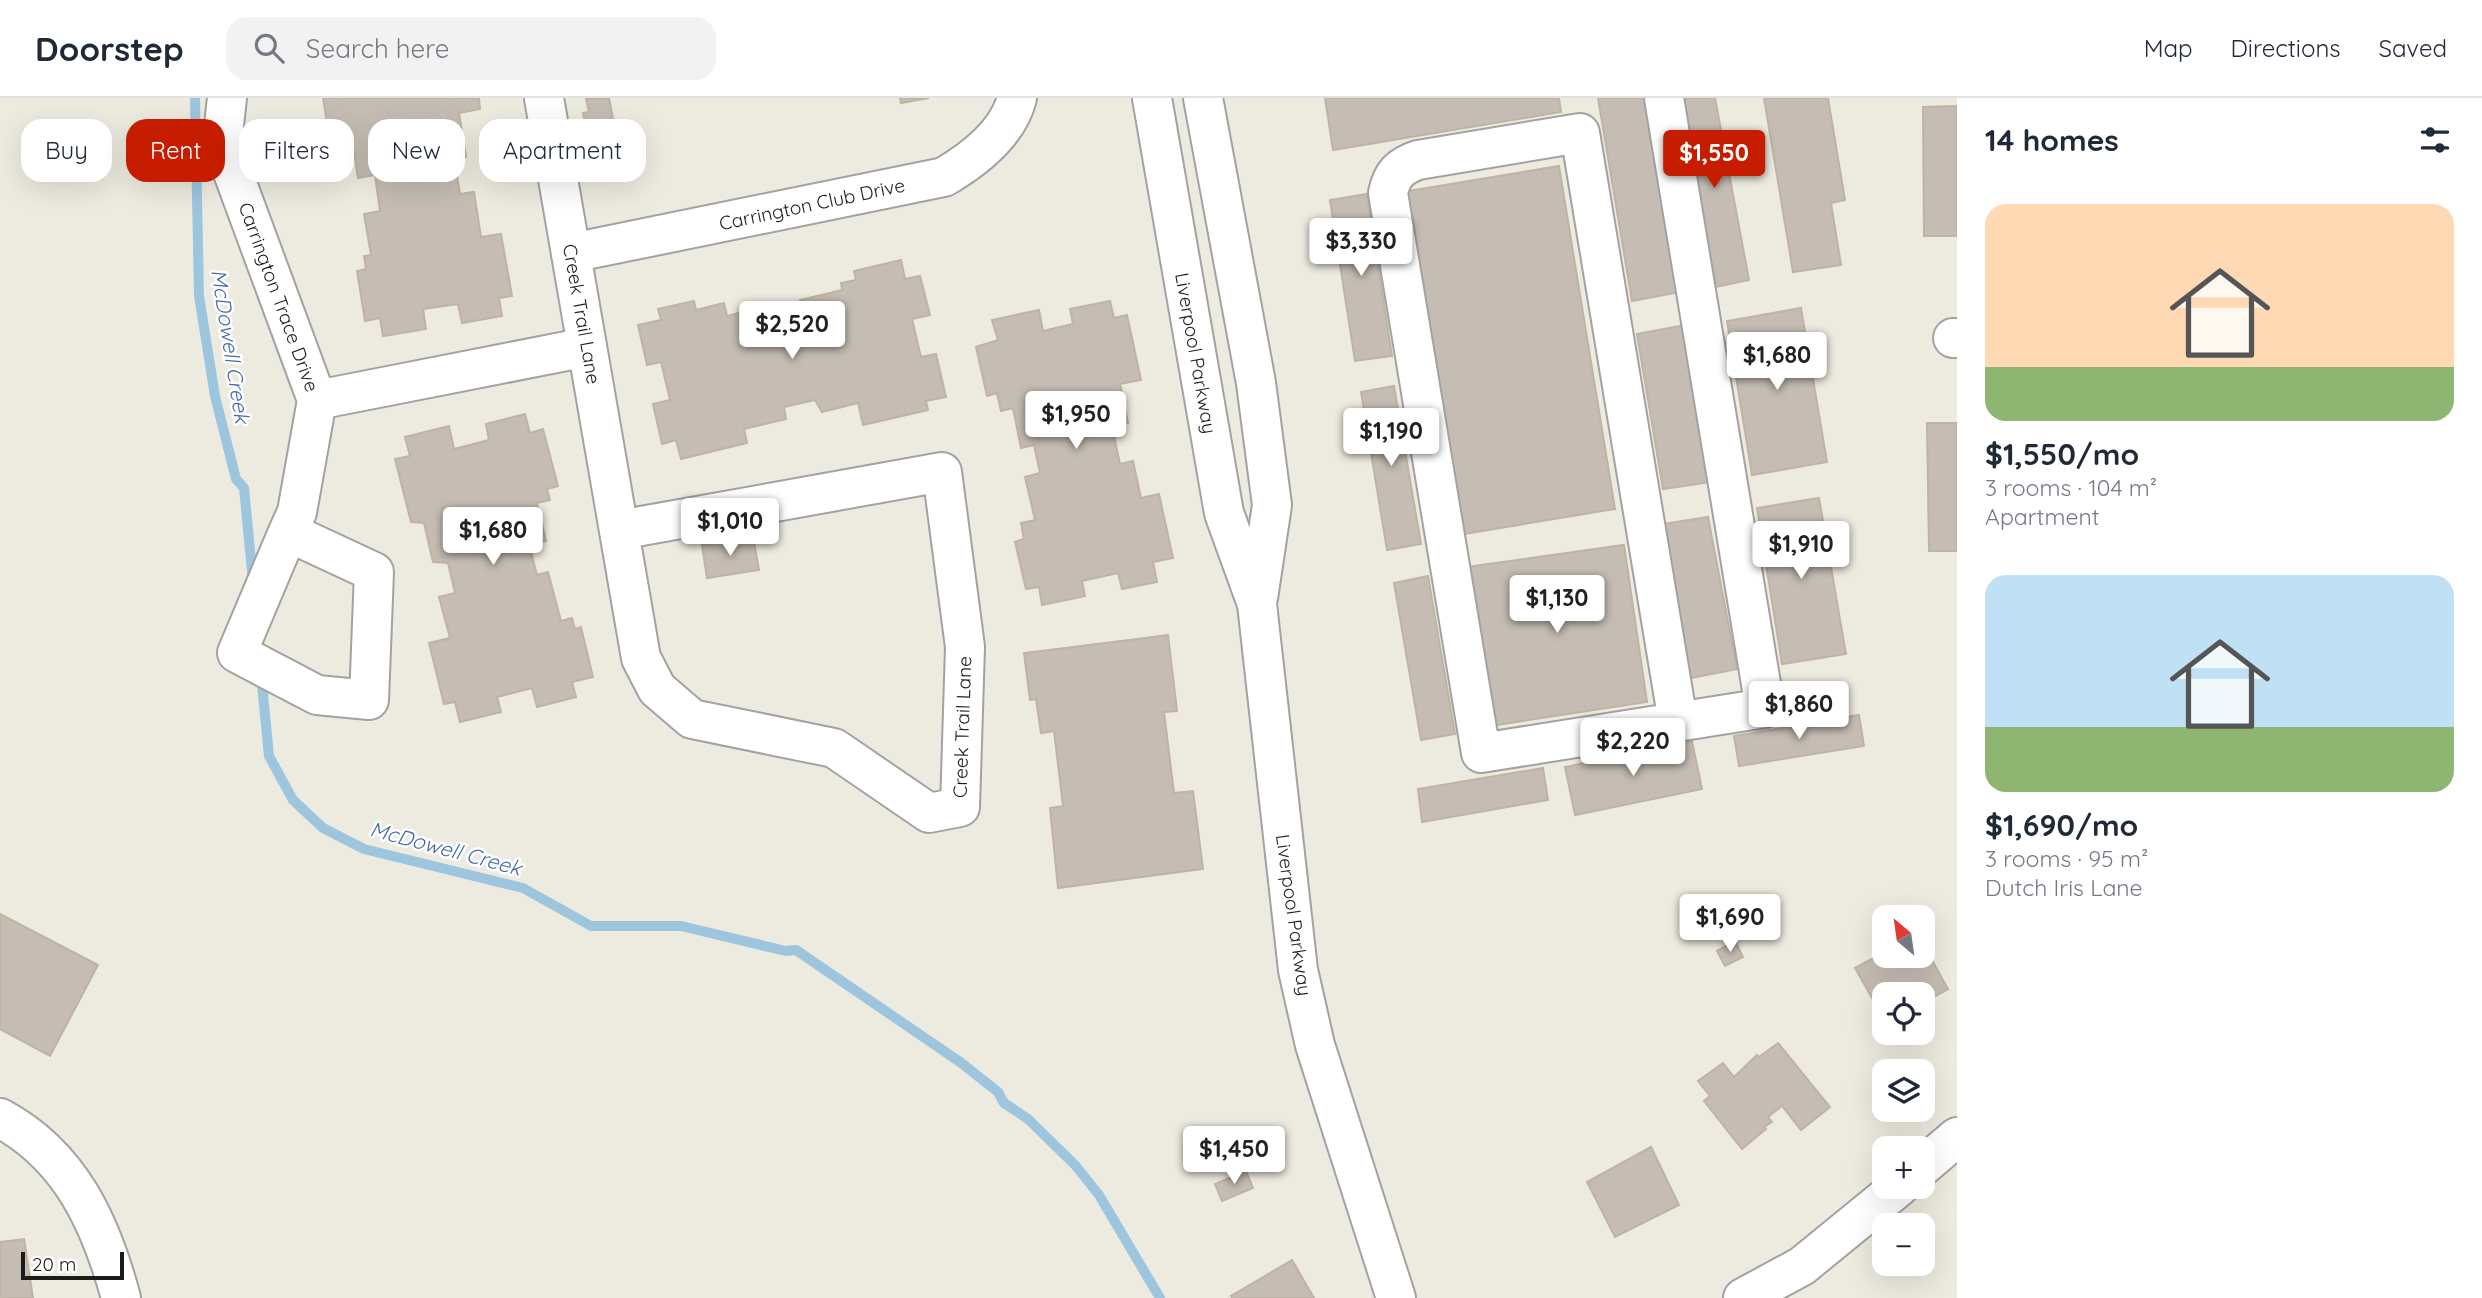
<!DOCTYPE html>
<html lang="en">
<head>
<meta charset="utf-8">
<style>
  :root { --surface:#fff; --page:#f2f2f3; --text:#1f2937; --muted:#747a83; --line:#e0e1e3; --accent:#c61c00 }
  body { margin:0; font-family:Quicksand,sans-serif; background:var(--page); color:var(--text); height:100vh; display:flex; flex-direction:column; font-size:26px; white-space:nowrap }
  * { box-sizing:border-box; margin:0 }
  p { font-size:23px; color:var(--muted) }
  .icon { flex:none; width:38px; height:38px; fill:none; stroke:currentColor; stroke-width:2; stroke-linecap:round; stroke-linejoin:round }
  .map { position:relative; flex:1; overflow:hidden }
  .panel { display:flex; flex-direction:column; background:var(--surface); width:525px }
  .panel>* { flex:none }
  .banner { position:absolute; left:21px; top:21px; width:665px; height:63px; display:flex; gap:14px }
  .needle { width:46px; rotate:331deg }
  .fabs { position:absolute; left:1872px; top:807px; display:grid; gap:14px }
  .fabs a { display:grid; place-items:center; width:63px; height:63px; border-radius:14px; background:var(--surface); box-shadow:0 7px 28px #0002; font-size:35px }
  .scale { position:absolute; left:21px; bottom:18px; width:103px; box-sizing:border-box; padding-left:7px; border:4px solid #1b1b1b; border-top:0; font-size:19px; line-height:24px; white-space:nowrap; color:#1b1b1b; -webkit-text-stroke:5px #fff; paint-order:stroke }
  .price { position:absolute; translate:-50% -60px; padding:0 16px; border-radius:7px; background:#fff; color:#222; font-size:23px; line-height:46px; filter:drop-shadow(0 2px 4px #0008) }
  .price::after { content:''; position:absolute; left:50%; top:42px; width:21px; height:16px; margin-left:-10px; background:inherit; clip-path:polygon(0 0,100% 0,50% 100%) }
  .price.on { background:var(--accent); color:#fff }
  ul { padding:0; list-style:none }
  li { display:grid; align-content:center; gap:14px; height:371px; padding:0 28px }
  li span { display:grid; place-items:center; height:217px; border-radius:21px; color:#555 }
  li>.icon { margin-inline-start:auto }
  span .icon { width:126px; height:126px; fill:#fffc; stroke-width:1 }
  li b { font-size:30px }
  h2 { display:flex; justify-content:space-between; align-items:center; height:84px; padding:0 28px; font-size:30px }
  .chip { padding:0 24px; border-radius:21px; background:var(--surface); box-shadow:0 7px 28px #0002; font-size:24px; line-height:63px }
  .chip.on { background:var(--accent); color:#fff }
  header { display:flex; align-items:center; gap:42px; box-sizing:border-box; height:98px; padding:0 35px; background:var(--surface); border-bottom:2px solid var(--line) }
  header strong { font-size:33px }
  nav { display:flex; gap:38px; margin-inline-start:auto; font-size:24px }
  .search { width:490px; height:63px; background:var(--page); display:flex; align-items:center; gap:18px; box-sizing:border-box; padding:0 24px; border-radius:21px; color:var(--muted); font-size:26px }
  main { display:flex; flex:1; min-height:0 }
  .map>svg:first-child { display:block }
</style>
</head>
<body>
<header>
<strong>Doorstep</strong>
<div class="search"><svg class="icon" aria-label="search" viewBox="0 0 24 24"><circle cx="10" cy="10" r="6"/><path d="M15 15l6 6"/></svg>Search here</div>
<nav><a>Map</a><a>Directions</a><a>Saved</a></nav>
</header>
<main>
<div class="map">
<svg width="1957" height="1200" viewBox="0 0 1957 1200">
  <rect width="100%" height="100%" fill="#edebdf"/>
  <g fill="none" stroke-linecap="round" stroke-linejoin="round">
    <g stroke="#9dc6de" stroke-width="10">
      <polyline points="195,0 199,198 215,298 236,381 244,390 253,484"/>
      <polyline points="261,576 269,658 293,702 323,730 364,751 523,790 591,828 681,828 786,853 796,852 960,964 998,994 1004,1005 1028,1021 1075,1067 1099,1097 1160,1200"/>
    </g>
  </g>
  <g fill="#c5bdb3" stroke="#bfb3a1" stroke-width="2">
    <polygon points="323,0 479,0 480,11 459,15 466,59 454,61 460,96 474,94 481,139 501,136 512,198 499,200 502,218 462,225 458,206 423,211 426,231 383,238 380,220 365,223 357,173 366,171 364,158 371,157 364,116 380,113 375,77 358,80 352,40 330,44"/>
    <polygon points="609,0 616,37 594,41 592,29 586,30 583,15 589,14 586,1"/>
    <polygon points="900,0 929,0 901,5"/>
    <polygon points="1325,0 1559,0 1561,14 1333,52"/>
    <polygon points="1598,0 1648,0 1680,194 1632,203"/>
    <polygon points="1679,0 1715,0 1749,182 1715,189"/>
    <polygon points="1764,0 1828,0 1845,102 1831,105 1841,167 1793,174"/>
    <polygon points="1957,8 1957,138 1924,138 1923,9"/>
    <polygon points="1559,68 1615,411 1458,437 1402,94"/>
    <polygon points="1367,96 1392,258 1355,263 1330,102"/>
    <polygon points="901,162 905,181 920,178 930,217 912,221 921,259 936,256 946,299 926,303 928,312 863,327 858,305 822,314 815,302 784,309 786,321 744,331 747,345 681,361 676,342 662,346 653,306 670,302 661,264 647,267 638,227 661,222 658,211 694,203 696,212 724,205 727,218 763,209 766,222 803,214 800,202 842,192 841,185 856,182 854,173"/>
    <polygon points="1110,203 1114,220 1127,217 1141,282 1120,286 1128,325 1112,328 1120,366 1133,363 1141,400 1159,396 1173,460 1153,464 1157,484 1122,491 1118,475 1082,483 1085,498 1042,507 1039,489 1026,491 1015,444 1024,441 1021,425 1035,422 1025,379 1040,375 1034,347 1021,350 1013,310 1001,313 997,295 987,298 976,249 998,242 992,222 1039,212 1043,233 1073,226 1070,211"/>
    <polygon points="1801,210 1827,364 1752,377 1727,223"/>
    <polygon points="1685,227 1711,384 1663,391 1637,236"/>
    <polygon points="1394,288 1421,446 1387,452 1361,294"/>
    <polygon points="525,316 530,335 543,331 558,388 547,391 550,402 537,405 546,443 529,447 537,477 548,474 561,523 572,520 575,531 581,529 593,579 572,584 576,599 537,609 532,590 497,599 501,614 460,624 455,604 444,606 429,545 450,540 439,499 455,495 448,465 433,464 424,425 411,424 395,361 410,358 405,339 449,328 454,351 489,342 486,326"/>
    <polygon points="1927,325 1957,325 1957,453 1929,453"/>
    <polygon points="1819,400 1846,556 1782,566 1757,410"/>
    <polygon points="1708,419 1737,571 1686,581 1657,427"/>
    <polygon points="753,439 759,472 707,480 702,447"/>
    <polygon points="1624,447 1647,604 1490,628 1466,469"/>
    <polygon points="1428,478 1455,636 1421,642 1394,485"/>
    <polygon points="1168,537 1177,613 1164,614 1174,695 1193,693 1203,771 1058,790 1050,710 1063,708 1054,633 1041,635 1036,601 1030,602 1024,555"/>
    <polygon points="1859,617 1864,648 1739,668 1734,638"/>
    <polygon points="1692,643 1702,691 1575,717 1565,669"/>
    <polygon points="1543,670 1548,702 1422,724 1418,691"/>
    <polygon points="0,816 98,867 50,958 0,931"/>
    <polygon points="1735,843 1743,859 1725,868 1717,853"/>
    <polygon points="1923,846 1948,891 1923,905 1923,896 1885,896 1885,923 1855,870 1885,854 1885,858 1923,858"/>
    <polygon points="1778,945 1830,1009 1801,1032 1782,1008 1768,1019 1772,1024 1764,1029 1766,1031 1742,1051 1704,1003 1710,998 1698,983 1723,965 1734,979 1757,957 1759,959"/>
    <polygon points="1651,1049 1679,1107 1615,1139 1587,1084"/>
    <polygon points="1246,1073 1253,1090 1222,1103 1215,1086"/>
    <polygon points="24,1141 33,1200 0,1200 0,1144"/>
    <polygon points="1292,1162 1314,1200 1233,1200 1231,1198"/>
  </g>
  <g fill="none" stroke-linecap="round" stroke-linejoin="round">
    <defs>
      <g id="minor">
        <polyline points="227,0 222,45 317,302 297,414 288,434 237,555 317,597 369,602 374,474 288,434"/>
        <polyline points="544,0 641,560 657,591 692,621 834,650 929,715 960,709 965,549 942,374 619,432"/>
        <polyline points="1152,0 1224,415 1257,506 1298,872 1315,947 1396,1200"/>
        <polyline points="1203,0 1256,285 1272,407 1258,500"/>
        <path d="M1664 0 1765 610 1481 655 1388 95C1392 76 1400 68 1418 62L1580 35 1678 624"/>
        <path d="M571 155 944 79C973 62 1008 35 1017 0"/>
        <polyline points="1953,240 1957,240"/>
        <polyline points="317,302 587,249"/>
        <path d="M0 1020C71 1058 101 1126 121 1200"/>
        <polyline points="1923,1068 1957,1039"/>
        <polyline points="1743,1200 1802,1168 1900,1088"/>
      </g>
    </defs>
    <use href="#minor" stroke="#a2a2a2" stroke-width="42"/>
    <use href="#minor" stroke="#fff" stroke-width="38"/>
  </g>
  <g text-anchor="middle" dominant-baseline="central" stroke-width="5" stroke-linejoin="round" paint-order="stroke">
    <g font-size="19" fill="#1b1b1b" stroke="#fff">
      <text transform="translate(812 106) rotate(-12)">Carrington Club Drive</text>
      <text transform="translate(279 199) rotate(70)">Carrington Trace Drive</text>
      <text transform="translate(582 216) rotate(80)">Creek Trail Lane</text>
      <text transform="translate(1196 255) rotate(80)">Liverpool Parkway</text>
      <text transform="translate(962 629) rotate(-88)">Creek Trail Lane</text>
      <text transform="translate(1294 817) rotate(82)">Liverpool Parkway</text>
    </g>
    <g font-size="21" font-style="italic" fill="#4469ae" stroke="#fff">
      <text transform="translate(231 248) rotate(81)">McDowell Creek</text>
      <text transform="translate(446 750) rotate(15)">McDowell Creek</text>
    </g>
  </g>
</svg>
<div class="fabs">
<a><svg class="needle" viewBox="-14 -14 28 28"><path d="M0-13l5 13h-10z" fill="#e53935"/><path d="M0 13l5-13h-10z" fill="#747a83"/></svg></a>
<a><svg class="icon" aria-label="locate" viewBox="0 0 24 24"><circle cx="12" cy="12" r="6"/><path d="M12 2v4M12 18v4M2 12h4M18 12h4"/></svg></a>
<a><svg class="icon" aria-label="layers" viewBox="0 0 24 24"><path d="M12 4l9 5-9 5-9-5zM3 14l9 5 9-5"/></svg></a>
<a>+</a>
<a>−</a>
</div>
<div class="scale">20 m</div>
<b class="price on" style="left:1714px;top:92px">$1,550</b>
<b class="price" style="left:1361px;top:180px">$3,330</b>
<b class="price" style="left:792px;top:263px">$2,520</b>
<b class="price" style="left:1777px;top:294px">$1,680</b>
<b class="price" style="left:1076px;top:353px">$1,950</b>
<b class="price" style="left:1391px;top:370px">$1,190</b>
<b class="price" style="left:730px;top:460px">$1,010</b>
<b class="price" style="left:493px;top:469px">$1,680</b>
<b class="price" style="left:1801px;top:483px">$1,910</b>
<b class="price" style="left:1557px;top:537px">$1,130</b>
<b class="price" style="left:1799px;top:643px">$1,860</b>
<b class="price" style="left:1633px;top:680px">$2,220</b>
<b class="price" style="left:1730px;top:856px">$1,690</b>
<b class="price" style="left:1234px;top:1088px">$1,450</b>
<div class="banner">
<a class="chip">Buy</a>
<a class="chip on">Rent</a>
<a class="chip">Filters</a>
<a class="chip">New</a>
<a class="chip">Apartment</a>
</div>
</div>
<section class="panel">
<h2>14 homes<svg class="icon" aria-label="filters" viewBox="0 0 24 24"><path d="M4 7h16M4 17h16"/><circle cx="9" cy="7" r="2"/><circle cx="15" cy="17" r="2"/></svg></h2>
<ul>
<li><span style="background:linear-gradient(#ffd9b3 75%,#8fb573 0)"><svg class="icon" aria-label="home" viewBox="0 0 24 24"><path d="M3 11l9-7 9 7M6 9v11h12V9"/></svg></span><div><b>$1,550/mo</b><p>3 rooms · 104 m²</p><p>Apartment</p></div></li>
<li><span style="background:linear-gradient(#bfe0f5 70%,#8fb573 0)"><svg class="icon" aria-label="home" viewBox="0 0 24 24"><path d="M3 11l9-7 9 7M6 9v11h12V9"/></svg></span><div><b>$1,690/mo</b><p>3 rooms · 95 m²</p><p>Dutch Iris Lane</p></div></li>
</ul>
</section>
</main>
</body>
</html>
